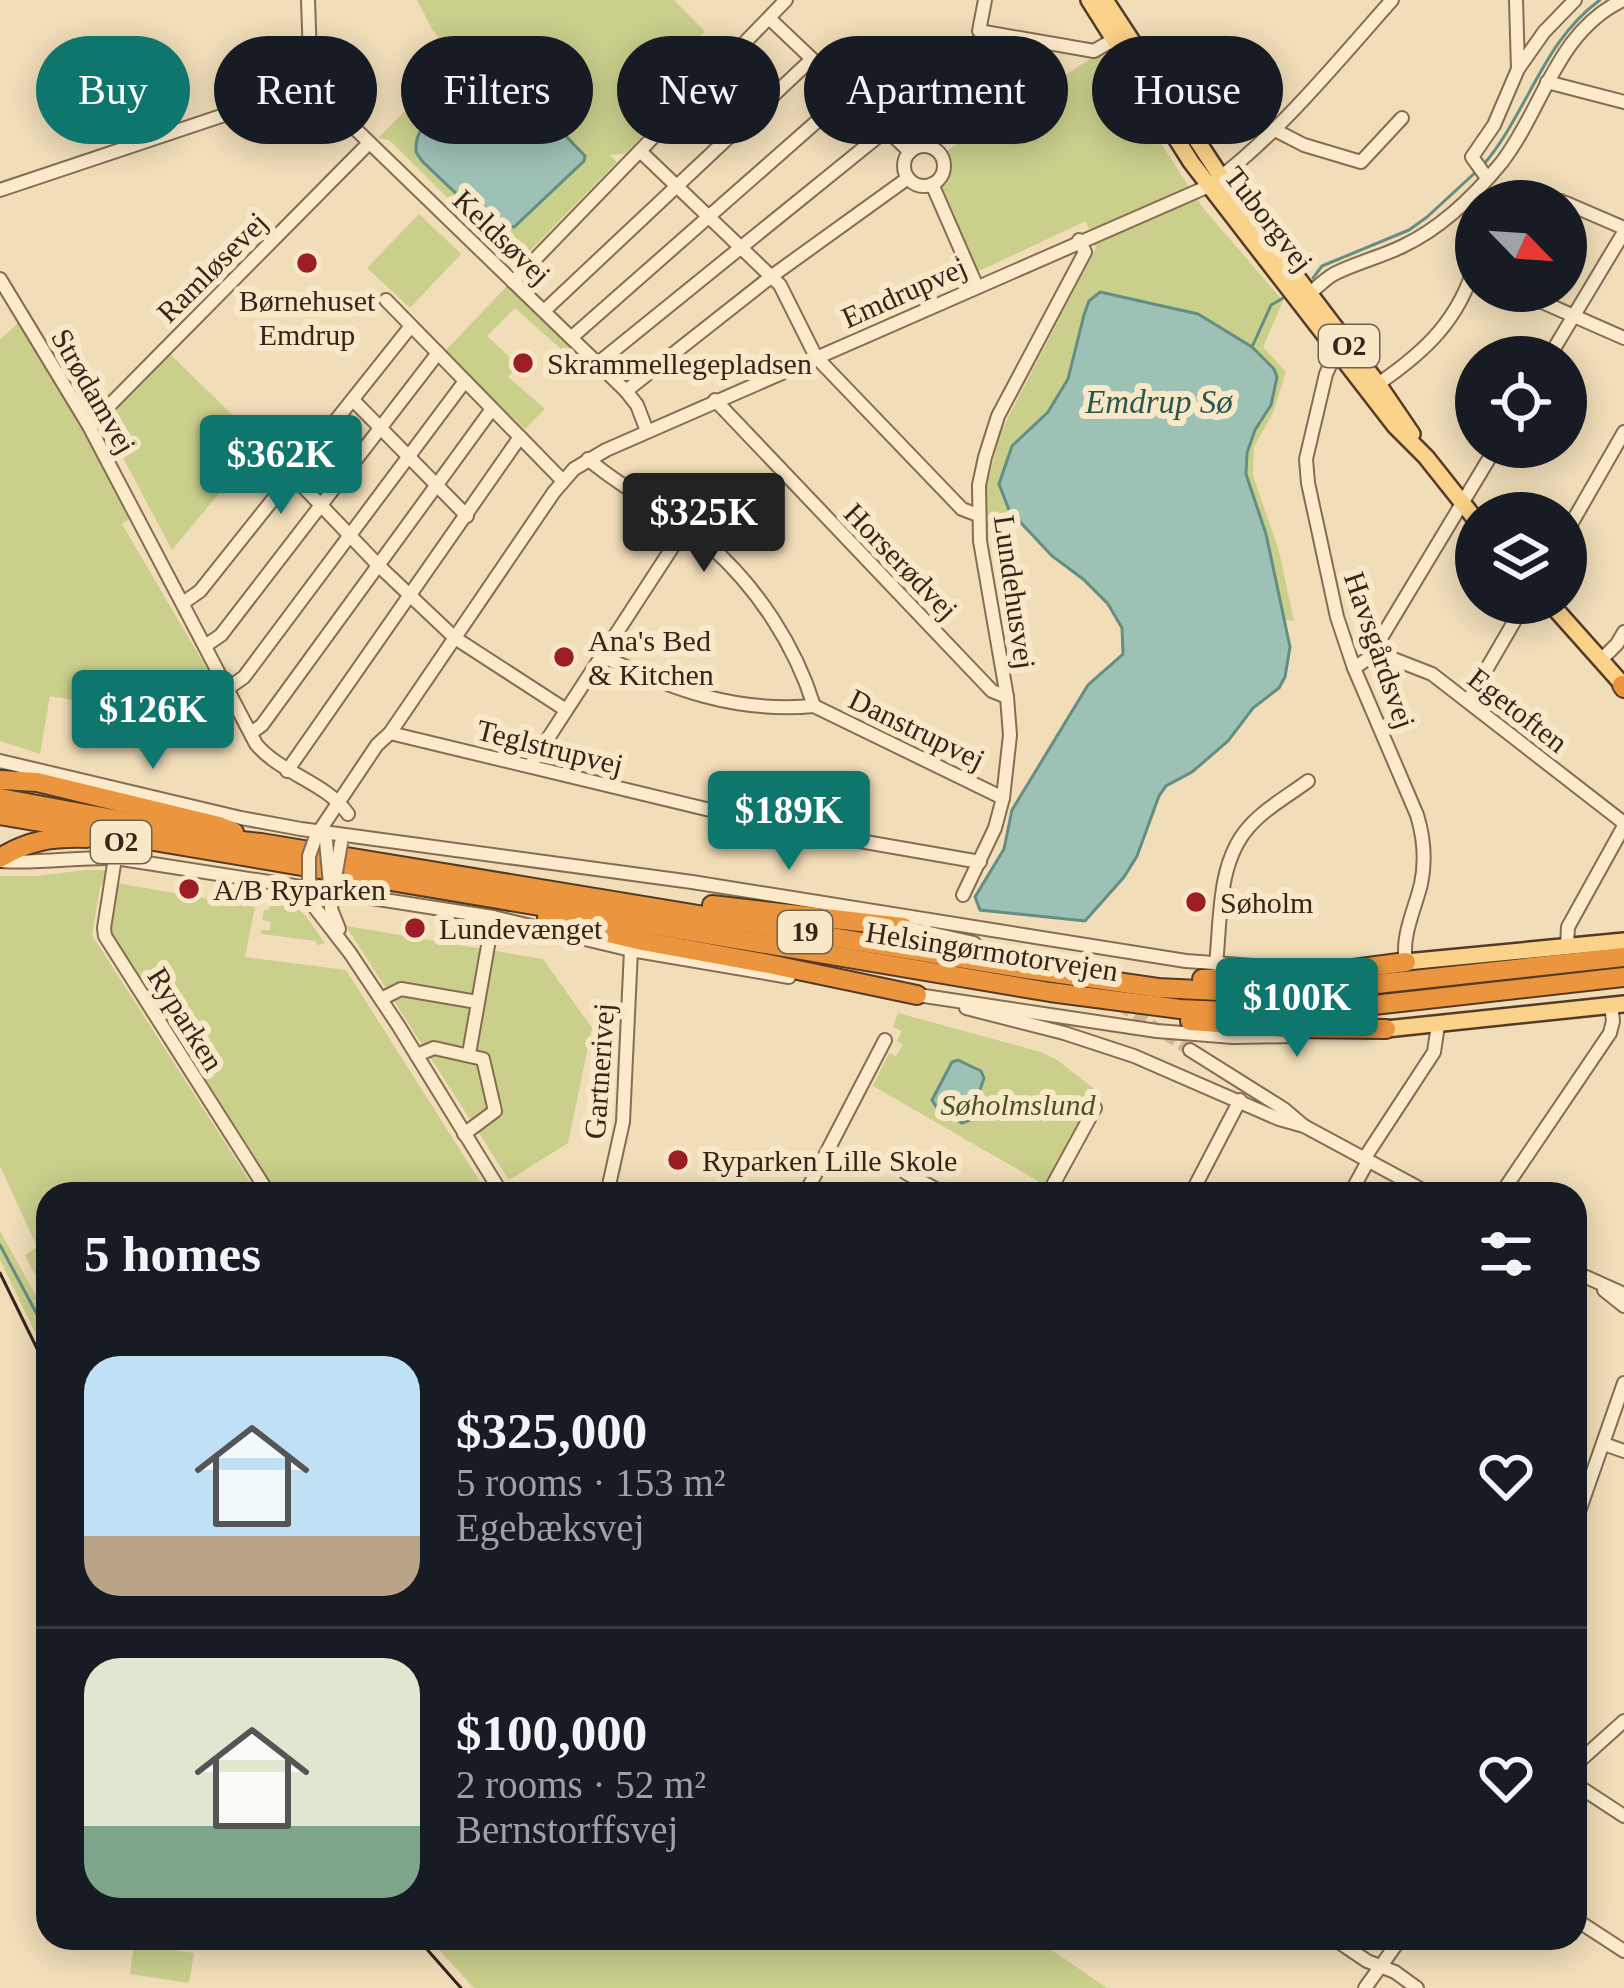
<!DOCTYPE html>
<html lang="en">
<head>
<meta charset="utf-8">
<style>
  :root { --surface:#171b24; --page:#20242c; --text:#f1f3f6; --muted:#9ea1a6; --line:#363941; --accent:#0f766e }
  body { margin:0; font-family:Georgia,serif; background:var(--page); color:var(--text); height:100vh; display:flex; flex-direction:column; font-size:45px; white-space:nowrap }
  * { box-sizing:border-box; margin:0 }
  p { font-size:39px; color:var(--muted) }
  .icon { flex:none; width:66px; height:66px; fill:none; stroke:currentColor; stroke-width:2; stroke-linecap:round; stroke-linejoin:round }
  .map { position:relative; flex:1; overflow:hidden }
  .side { position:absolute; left:36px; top:1182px; width:1551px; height:768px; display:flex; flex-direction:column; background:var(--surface); border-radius:36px; box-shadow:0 6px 30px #0003 }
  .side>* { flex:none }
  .banner { position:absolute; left:36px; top:36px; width:1554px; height:108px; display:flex; gap:24px }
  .needle { width:78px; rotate:115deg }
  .buttons { position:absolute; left:1455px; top:180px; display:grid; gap:24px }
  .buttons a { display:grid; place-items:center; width:132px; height:132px; border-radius:50%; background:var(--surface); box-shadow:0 6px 30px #0003; font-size:60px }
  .price { position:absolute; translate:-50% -102px; padding:0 27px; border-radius:12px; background:var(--accent); color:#fff; font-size:39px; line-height:78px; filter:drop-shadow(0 3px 6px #0008) }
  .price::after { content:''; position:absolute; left:50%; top:72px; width:36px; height:27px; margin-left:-18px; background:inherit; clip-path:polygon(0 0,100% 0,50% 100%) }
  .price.current { background:#222; color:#fff }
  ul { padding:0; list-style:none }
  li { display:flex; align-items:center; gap:36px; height:300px; padding:0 48px }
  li+li { border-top:3px solid var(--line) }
  li span { display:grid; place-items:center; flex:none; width:336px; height:240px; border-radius:36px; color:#555 }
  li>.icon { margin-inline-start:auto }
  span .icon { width:144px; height:144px; fill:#fffc; stroke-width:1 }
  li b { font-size:51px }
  h2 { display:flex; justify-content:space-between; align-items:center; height:144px; padding:0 48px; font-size:51px }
  .chip { padding:0 42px; border-radius:54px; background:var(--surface); box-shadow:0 6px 30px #0003; font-size:42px; line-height:108px }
  .chip.current { background:var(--accent); color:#fff }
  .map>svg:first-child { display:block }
</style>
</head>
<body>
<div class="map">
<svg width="1624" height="1988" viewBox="0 0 1624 1988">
  <rect width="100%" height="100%" fill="#f1ddb8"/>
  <g fill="#cbcf8c">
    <polygon points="417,0 674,0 705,31 657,80 677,100 625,154 610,155 617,162 516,265 389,140 378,138 451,64 440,52 446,46 432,29"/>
    <polygon points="1101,52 1203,208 1283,301 1263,347 1286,372 1273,413 1254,447 1253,475 1279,551 1294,621 1285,620 1266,534 1246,474 1247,453 1255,430 1271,405 1277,377 1084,315 1068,378 1048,412 1012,447 999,484 1009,510 986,528 986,488 1001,431 1096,248 1086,221 977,272 940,187 950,170 947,151"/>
    <polygon points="419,214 461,254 410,308 367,268"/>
    <polygon points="508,285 577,352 571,358 515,308 487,336 518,365 508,377 545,409 525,429 445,351"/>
    <polygon points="23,318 137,514 122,524 207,669 178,685 204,740 149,730 151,713 50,696 40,754 0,741 0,340"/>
    <polygon points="169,353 261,443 172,550 103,420"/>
    <polygon points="86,870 106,870 105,882 100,887 92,935 258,1194 48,1194 48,1300 38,1281 42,1279 39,1274 35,1275 25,1255 37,1247 0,1166 0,876 36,876"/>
    <polygon points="116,883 255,907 245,957 346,970 488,1194 274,1194 108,933"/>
    <path d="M273 897C300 901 310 923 325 943L317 945 316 941 262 934 260 930H270L271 922 262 920 264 910H268Z"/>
    <polygon points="346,926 543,959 592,1028 568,1143 509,1180"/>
    <polygon points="898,1013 1041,1052 1057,1060 1096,1090 1090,1102 1080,1100 1076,1109 1083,1117 1045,1185 873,1086 889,1053 896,1056 903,1045 897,1041 902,1031 893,1027"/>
    <polygon points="0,1231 48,1317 48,1359 0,1260"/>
    <polygon points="428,1938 1034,1938 1107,1988 474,1988"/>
    <polygon points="134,1944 194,1953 189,1983 130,1974"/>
  </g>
  <g fill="#9ec1b5" stroke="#658e82" stroke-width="3">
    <path d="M474 47 500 80 509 87 505 105 507 109 536 105 585 156 584 161 514 227 506 225 492 212 466 203 422 161 416 152C416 145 416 138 420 132 438 101 506 98 469 50Z"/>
    <polygon points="1100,292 1198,314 1252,347 1274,369 1277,377 1271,405 1255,430 1247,453 1246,474 1266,534 1290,647 1285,677 1279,688 1253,708 1228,741 1192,772 1166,786 1159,796 1137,856 1124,877 1085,921 980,910 975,897 1004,849 1012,810 1088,685 1123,654 1122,628 1108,604 1083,579 1052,556 1009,510 999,484 1012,446 1048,412 1068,379 1084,315 1089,301"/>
    <polygon points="958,1060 981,1071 984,1078 970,1120 962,1123 937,1108 932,1100 952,1062"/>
  </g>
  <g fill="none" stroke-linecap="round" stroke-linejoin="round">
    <g stroke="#658e82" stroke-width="3">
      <path d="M1484 164C1528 112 1543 41 1600 0"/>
      <polyline points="1313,278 1322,266 1409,230 1427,217 1478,170"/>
      <polyline points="1252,347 1271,305 1283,298"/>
      <polyline points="0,1245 48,1335"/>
    </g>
    <g stroke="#ccb898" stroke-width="12" stroke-dasharray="12 6" stroke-linecap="butt">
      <polyline points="974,943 1044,966"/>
      <polyline points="1120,1005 1190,1050"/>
    </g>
    <defs>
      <g id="minor">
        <polyline points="308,0 311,86"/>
        <polyline points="985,0 979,31 1094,51 1113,40"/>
        <polyline points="1516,0 1518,69"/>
        <polyline points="770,19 910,152"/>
        <polyline points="1547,82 1624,102"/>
        <polyline points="311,86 626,391 637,405 647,431"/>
        <polyline points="1273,129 1304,145 1361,162 1402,118"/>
        <circle cx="924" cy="166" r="20"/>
        <polyline points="640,151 780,285 816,357 962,509 978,515"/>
        <polyline points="1487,178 1472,157 1494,125 1518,69 1544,32 1575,0"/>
        <polyline points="932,184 977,287"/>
        <polyline points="0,190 311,86"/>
        <polyline points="1544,200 1561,201"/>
        <polyline points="1566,203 1624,228"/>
        <path d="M0 279 89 426 256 744C281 774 326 782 348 814"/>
        <polyline points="513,282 786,0"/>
        <polyline points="1517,291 1624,338"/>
        <path d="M1304 296C1315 291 1323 280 1334 274 1355 263 1381 257 1403 246 1441 228 1476 194 1502 162 1544 107 1556 32 1623 0"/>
        <polyline points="386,300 563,481"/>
        <polyline points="544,311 812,59"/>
        <polyline points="572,337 848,94"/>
        <path d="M1341 355 1330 365 1326 374 1306 459 1308 483 1337 617 1354 668 1417 815C1424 838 1426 860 1421 884 1415 909 1401 936 1406 962H1403"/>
        <polyline points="1549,357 1624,232"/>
        <polyline points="597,364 886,130"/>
        <path d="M1378 384C1426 351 1459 320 1476 262"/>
        <polyline points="626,391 772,276 908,178"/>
        <polyline points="353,400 467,516"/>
        <polyline points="715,400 992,691 1007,697"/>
        <polyline points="89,426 369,143"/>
        <path d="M588 459C626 492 672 512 709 545 757 587 795 645 814 706"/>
        <polyline points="293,476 379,566 455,638 566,710"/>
        <polyline points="1566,533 1624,432"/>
        <polyline points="183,603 200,591 411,326"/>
        <polyline points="205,646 221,635 438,353"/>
        <polyline points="1373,651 1432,674 1624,823"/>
        <path d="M602 656C672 689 734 713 814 706L1003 798"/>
        <polyline points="1601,660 1617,644 1624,632"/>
        <polyline points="1354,668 1369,658 1496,447"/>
        <polyline points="227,689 244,677 465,381"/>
        <polyline points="1468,701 1525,603"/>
        <polyline points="251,733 262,725 492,409"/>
        <polyline points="390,733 785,828 980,862"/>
        <polyline points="0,761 241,818 301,829 692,882 1186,961 1281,968"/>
        <polyline points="530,766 685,528"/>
        <polyline points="287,771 520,437"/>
        <path d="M318 833 377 745 390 733 554 492 574 469 606 450 1209 186C1278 135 1335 64 1392 0"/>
        <polyline points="115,858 104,928 105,936 269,1194"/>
        <path d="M0 861C39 864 76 857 115 858L493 917 631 950 789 977"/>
        <polyline points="309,881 316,909 350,953 398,1025 502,1194"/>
        <polyline points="333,886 331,909 339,929"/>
        <polyline points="963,895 995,828 1003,798 1010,735 1007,697 980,541 979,485 985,457 998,416 1085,252 1079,240"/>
        <polyline points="900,923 903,927 974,943"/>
        <polyline points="1567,946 1568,927 1624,826"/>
        <path d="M1216 964C1221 919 1217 864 1248 828 1264 809 1288 796 1308 781"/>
        <polyline points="911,994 1157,1031 1233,1037 1295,1036"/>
        <polyline points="381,999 401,989 477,1002"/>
        <polyline points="966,1008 1064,1033 1134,1056 1279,1119 1304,1126"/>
        <polyline points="1190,1050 1284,1109 1304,1126 1430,1194"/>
        <polyline points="469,1054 493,917"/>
        <polyline points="417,1055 434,1048 483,1059 495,1111 464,1134"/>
        <polyline points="1364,1159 1434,1052 1438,1025"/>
        <polyline points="906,1173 945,1194"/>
        <polyline points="607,1194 623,1122 631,950"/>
        <polyline points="805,1194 885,1040"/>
        <polyline points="1048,1194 1095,1108"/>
        <polyline points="1191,1194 1240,1100"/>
        <polyline points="1350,1194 1368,1161"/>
        <polyline points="1501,1194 1610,1033 1613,1021 1611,1005"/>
        <polyline points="1575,1272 1624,1294"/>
        <polyline points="1604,1290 1624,1306"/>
        <polyline points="1604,1444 1624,1451"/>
        <polyline points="1575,1523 1624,1383"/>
        <polyline points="1575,1765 1624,1721"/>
        <polyline points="1575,1784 1624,1816"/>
        <polyline points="1575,1919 1624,1951"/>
        <polyline points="1333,1938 1367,1961 1395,1972 1417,1988"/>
        <polyline points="1365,1988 1401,1938"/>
      </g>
      <g id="major">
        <polyline points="1089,0 1191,162 1395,426 1426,457 1476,520"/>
        <polyline points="1105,0 1221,177 1378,384 1412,434"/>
        <polyline points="1550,603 1624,686"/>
        <polyline points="1406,962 1624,941"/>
        <polyline points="1386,1029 1624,1004"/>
      </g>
      <g id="highway">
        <polyline points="1622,685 1624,688"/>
        <polyline points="0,780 37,782 219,826 234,832"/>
        <polyline points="0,798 216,838 261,843 1020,968 1158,988 1239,992 1322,990 1624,957"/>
        <polyline points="0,815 1050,992 1180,1009 1269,1013 1365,1006 1624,977"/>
        <path d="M0 858C28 840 54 837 87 838"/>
        <polyline points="712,905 903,927"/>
        <polyline points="547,918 642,941 769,964 917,995"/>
        <polyline points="1202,979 1316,974 1406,962"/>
        <polyline points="1190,1021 1286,1028 1386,1029"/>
      </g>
    </defs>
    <use href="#minor" stroke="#886c52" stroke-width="16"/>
    <use href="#major" stroke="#553a27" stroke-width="20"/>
    <use href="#highway" stroke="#553a27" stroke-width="22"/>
    <use href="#minor" stroke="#fcebcb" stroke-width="12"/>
    <use href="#major" stroke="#fad28a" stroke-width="15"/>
    <use href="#highway" stroke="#eb963e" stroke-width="18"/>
    <g stroke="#362519" stroke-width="3">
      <polyline points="0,1273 48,1371"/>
      <polyline points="417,1938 461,1988"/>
    </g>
    <defs>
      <g id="minor-bridge">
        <polyline points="326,841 330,884"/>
        <polyline points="309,880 309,856 315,839"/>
        <polyline points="334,884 341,843"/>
      </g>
    </defs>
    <use href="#minor-bridge" stroke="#886c52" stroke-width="16" stroke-linecap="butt"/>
    <use href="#minor-bridge" stroke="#fcebcb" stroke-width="12"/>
  </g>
  <g fill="#9c1d24" stroke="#f8e8c8" stroke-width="4.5">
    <circle cx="307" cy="263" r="12"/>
    <circle cx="523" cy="363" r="12"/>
    <circle cx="564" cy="657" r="12"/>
    <circle cx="189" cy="889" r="12"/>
    <circle cx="1196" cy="902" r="12"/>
    <circle cx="415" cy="928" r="12"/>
    <circle cx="678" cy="1160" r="12"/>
  </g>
  <g text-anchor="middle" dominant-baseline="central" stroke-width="12" stroke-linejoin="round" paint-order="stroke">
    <g fill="#f8e8c8" stroke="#70604e" stroke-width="3">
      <rect x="1319" y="325" width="60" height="42" rx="9"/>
      <rect x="91" y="821" width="60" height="42" rx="9"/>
      <rect x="778" y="911" width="54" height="42" rx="9"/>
    </g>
    <g font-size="27" font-weight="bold" fill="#362519">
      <text x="1349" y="346">O2</text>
      <text x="121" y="842">O2</text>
      <text x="805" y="932">19</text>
    </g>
    <g font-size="30" fill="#362519" stroke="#f8e8c8">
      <text transform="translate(1269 219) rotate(52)">Tuborgvej</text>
      <text transform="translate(502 237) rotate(44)">Keldsøvej</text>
      <text transform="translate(212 267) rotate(-45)">Ramløsevej</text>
      <text transform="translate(904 292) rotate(-24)">Emdrupvej</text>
      <text transform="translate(94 391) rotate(60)">Strødamvej</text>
      <text transform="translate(901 561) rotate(46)">Horserødvej</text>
      <text transform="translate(1015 592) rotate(82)">Lundehusvej</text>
      <text transform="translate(1380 650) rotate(71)">Havsgårdsvej</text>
      <text transform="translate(1518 710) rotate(38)">Egetoften</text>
      <text transform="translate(917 729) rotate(26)">Danstrupvej</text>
      <text transform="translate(550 747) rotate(14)">Teglstrupvej</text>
      <text transform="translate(992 951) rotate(9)">Helsingørmotorvejen</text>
      <text transform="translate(186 1019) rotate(58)">Ryparken</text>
      <text transform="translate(599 1071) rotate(-86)">Gartnerivej</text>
    </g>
    <g font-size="30" fill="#362519" stroke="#f8e8c8" text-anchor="start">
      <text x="307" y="300" text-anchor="middle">Børnehuset<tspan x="307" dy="34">Emdrup</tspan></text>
      <text x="547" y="363">Skrammellegepladsen</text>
      <text x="588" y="640">Ana's Bed<tspan x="588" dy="34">&amp; Kitchen</tspan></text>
      <text x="213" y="889">A/B Ryparken</text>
      <text x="1220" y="902">Søholm</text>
      <text x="439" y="928">Lundevænget</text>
      <text x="702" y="1160">Ryparken Lille Skole</text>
    </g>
    <g font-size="30" font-style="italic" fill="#49541d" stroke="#f8e8c8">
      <text x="1018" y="1104">Søholmslund</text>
    </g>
    <g font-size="33" font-style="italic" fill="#265751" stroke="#f8e8c8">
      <text x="1159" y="402">Emdrup Sø</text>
    </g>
  </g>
</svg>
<div class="buttons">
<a><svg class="needle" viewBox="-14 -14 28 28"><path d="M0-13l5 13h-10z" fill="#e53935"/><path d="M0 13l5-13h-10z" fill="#9ea1a6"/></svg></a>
<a><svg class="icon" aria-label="locate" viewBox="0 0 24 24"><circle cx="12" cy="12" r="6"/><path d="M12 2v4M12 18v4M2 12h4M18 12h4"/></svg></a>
<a><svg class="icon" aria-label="layers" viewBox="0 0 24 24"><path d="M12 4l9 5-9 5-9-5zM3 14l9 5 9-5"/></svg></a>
</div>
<b class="price" style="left:281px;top:517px">$362K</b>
<b class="price current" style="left:704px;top:575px">$325K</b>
<b class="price" style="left:153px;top:772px">$126K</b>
<b class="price" style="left:789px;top:873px">$189K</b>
<b class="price" style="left:1297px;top:1060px">$100K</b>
<div class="banner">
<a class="chip current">Buy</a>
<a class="chip">Rent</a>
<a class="chip">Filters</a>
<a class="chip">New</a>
<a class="chip">Apartment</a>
<a class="chip">House</a>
</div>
<section class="side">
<h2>5 homes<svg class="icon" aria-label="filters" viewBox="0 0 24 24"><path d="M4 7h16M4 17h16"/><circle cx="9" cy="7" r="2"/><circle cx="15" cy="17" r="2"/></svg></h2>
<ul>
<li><span style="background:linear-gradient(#bfe0f5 75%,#b9a48a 0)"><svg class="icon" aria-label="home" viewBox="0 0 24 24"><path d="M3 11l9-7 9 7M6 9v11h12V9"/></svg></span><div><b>$325,000</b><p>5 rooms · 153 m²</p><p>Egebæksvej</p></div><svg class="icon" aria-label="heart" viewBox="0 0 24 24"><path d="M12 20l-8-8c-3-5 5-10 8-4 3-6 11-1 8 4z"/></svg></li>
<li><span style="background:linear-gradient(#dfe7d0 70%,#7fa58c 0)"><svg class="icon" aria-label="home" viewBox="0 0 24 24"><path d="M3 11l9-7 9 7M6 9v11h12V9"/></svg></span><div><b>$100,000</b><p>2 rooms · 52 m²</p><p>Bernstorffsvej</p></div><svg class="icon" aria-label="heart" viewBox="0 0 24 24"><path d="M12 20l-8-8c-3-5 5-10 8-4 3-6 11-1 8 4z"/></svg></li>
</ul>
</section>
</div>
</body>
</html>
